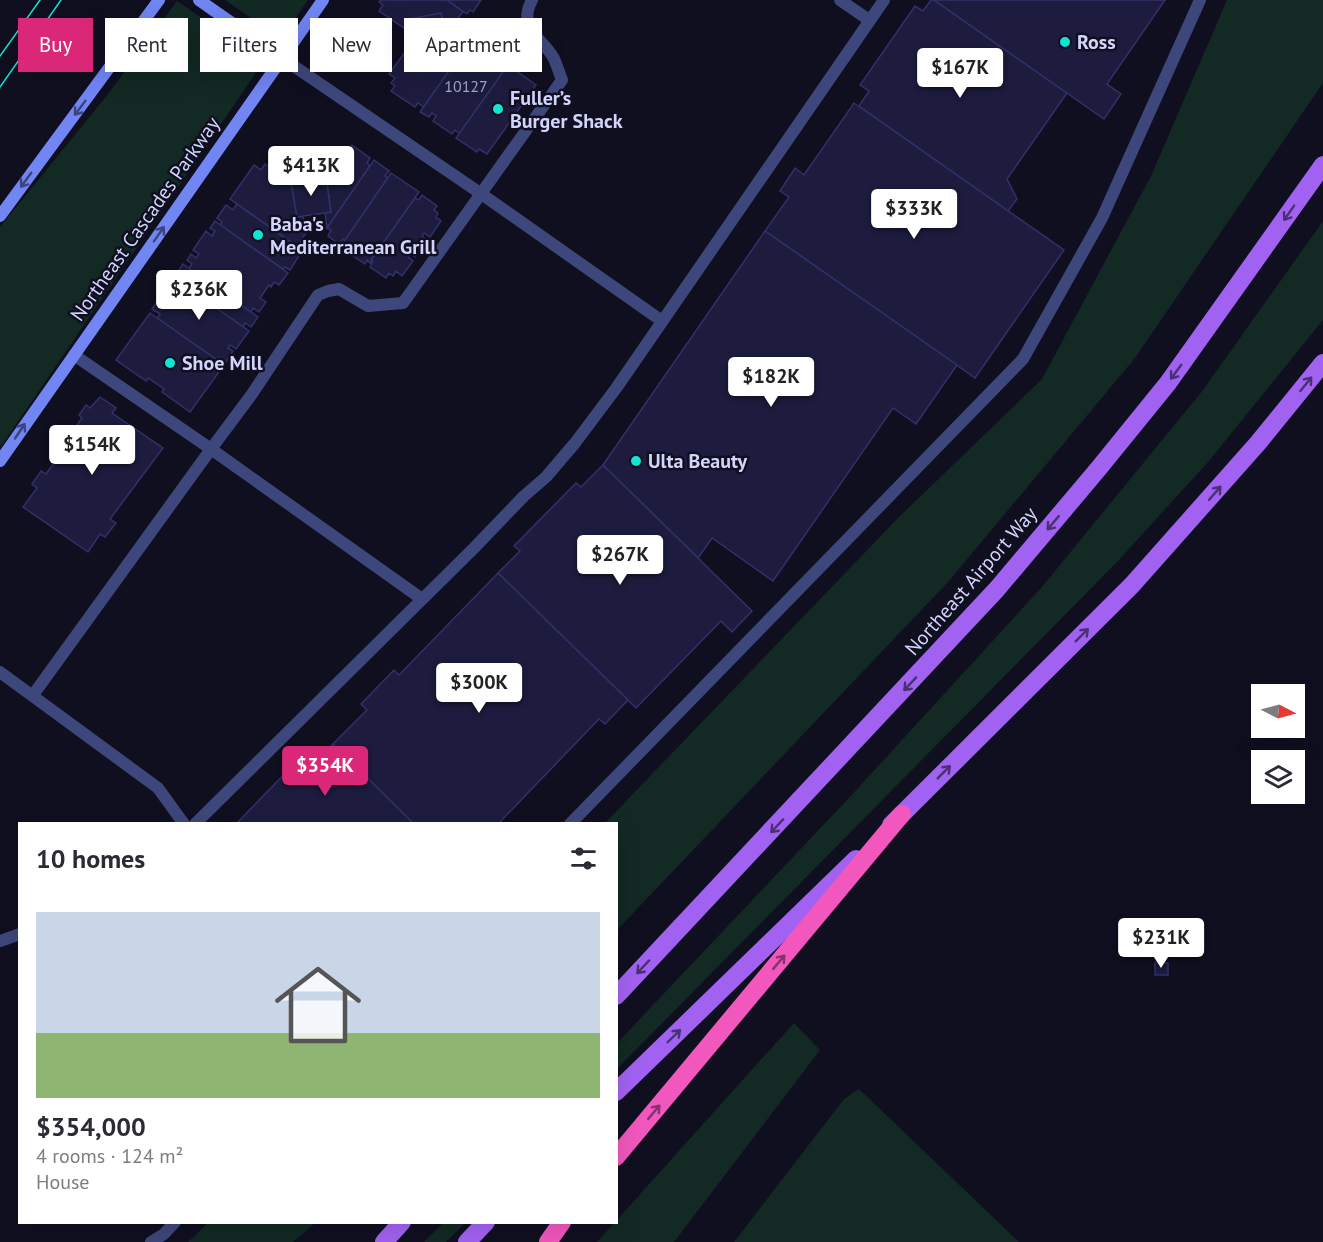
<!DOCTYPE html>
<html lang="en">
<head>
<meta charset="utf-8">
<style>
  :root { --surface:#fff; --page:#f2f2f3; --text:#2b2b33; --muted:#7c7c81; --accent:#db2777 }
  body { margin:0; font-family:"PT Sans",sans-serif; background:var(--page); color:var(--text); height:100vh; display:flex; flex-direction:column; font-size:22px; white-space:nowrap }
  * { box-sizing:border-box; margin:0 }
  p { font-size:20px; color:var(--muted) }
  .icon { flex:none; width:33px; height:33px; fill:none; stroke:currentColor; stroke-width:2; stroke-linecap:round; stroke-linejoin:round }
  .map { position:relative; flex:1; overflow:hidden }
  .side { position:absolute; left:18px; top:822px; width:600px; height:402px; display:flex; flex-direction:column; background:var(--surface); border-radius:0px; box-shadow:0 6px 24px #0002 }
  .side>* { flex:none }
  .guide { position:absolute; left:18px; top:18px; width:600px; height:54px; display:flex; gap:12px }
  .needle { width:39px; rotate:96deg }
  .buttons { position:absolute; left:1251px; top:684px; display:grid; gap:12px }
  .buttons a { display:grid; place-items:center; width:54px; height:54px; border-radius:0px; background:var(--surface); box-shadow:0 6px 24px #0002; font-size:30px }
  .price { position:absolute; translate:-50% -51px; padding:0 14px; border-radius:6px; background:#fff; color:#222; font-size:20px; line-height:39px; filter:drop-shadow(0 2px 3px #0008) }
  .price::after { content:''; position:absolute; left:50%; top:36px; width:18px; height:14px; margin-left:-9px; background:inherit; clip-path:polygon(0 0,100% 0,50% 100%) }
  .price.current { background:var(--accent); color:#fff }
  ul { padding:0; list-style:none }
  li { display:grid; align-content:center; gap:12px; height:318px; padding:0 18px }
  li span { display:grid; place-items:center; height:186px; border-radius:0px; color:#555 }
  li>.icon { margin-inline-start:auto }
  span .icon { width:108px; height:108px; fill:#fffc; stroke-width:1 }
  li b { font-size:26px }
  h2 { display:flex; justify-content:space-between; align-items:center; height:72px; padding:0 18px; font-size:26px }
  .chip { padding:0 21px; border-radius:0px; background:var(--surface); box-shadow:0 6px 24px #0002; font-size:21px; line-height:54px }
  .chip.current { background:var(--accent); color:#fff }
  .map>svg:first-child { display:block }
</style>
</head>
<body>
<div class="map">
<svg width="1323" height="1242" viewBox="0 0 1323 1242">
  <rect width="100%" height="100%" fill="#0f0f20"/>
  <g fill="#122924">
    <polygon points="225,0 308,0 281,39"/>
    <polygon points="1227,0 1323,0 1323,83 1135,358 949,581 617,930 616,824 605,823 898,518 1042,379 1151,176"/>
    <polygon points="177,1 264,61 0,448 0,227 108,94"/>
    <polygon points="1323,221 1323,320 1209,461 1117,562 617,1069 617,1043 847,800 1041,588 1203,390"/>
    <polygon points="794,1023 820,1050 674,1242 597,1242"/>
    <polygon points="859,1089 1019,1242 734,1242 844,1099"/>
    <polygon points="209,1222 315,1222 315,1223 293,1242 188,1242"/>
    <polygon points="443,1223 465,1223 446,1242 424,1242"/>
  </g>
  <g fill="#1d1c3f" stroke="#313169" stroke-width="1.5">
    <polygon points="381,0 447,0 463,12 458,18 443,21 441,13 405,20 406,25 404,28 379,11 383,5 379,2"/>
    <polygon points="447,0 481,0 473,12 470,10 467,14"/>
    <polygon points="931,0 934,0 1067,93 1007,179 1017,199 1008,211 859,106 869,91 860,85 915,6 923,11"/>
    <polygon points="934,0 1165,0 1107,84 1121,94 1104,119"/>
    <polygon points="441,13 448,46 412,53 405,20"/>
    <polygon points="461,39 468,44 424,107 418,103 415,107 391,91 395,86 391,83 395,78 389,74 408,48 412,53 448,46 451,40"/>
    <polygon points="468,44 497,65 501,60 508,65 460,134 455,130 452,134 433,121 436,116 432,113 429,117 420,112"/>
    <polygon points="508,65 536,85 487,154 479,149 477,152 456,138"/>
    <polygon points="854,103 1064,250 975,378 765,231 789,197 780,191 795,168 804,175"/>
    <polygon points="352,145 370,158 367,163 370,166 327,228 325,213 331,212 326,177 319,175 337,148 342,152 346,147 350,150"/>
    <polygon points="374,160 389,171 385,176 388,178 345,241 343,239 339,244 328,236 331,230 327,228"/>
    <polygon points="275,162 296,178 291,182 297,217 303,216 306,233 297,246 230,199 254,165 261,170 265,164 271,168"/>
    <polygon points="391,173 419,192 370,263 367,260 365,264 344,250 347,247 343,243"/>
    <polygon points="326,177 331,212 297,217 291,182"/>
    <polygon points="422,195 437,206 434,210 438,213 436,217 441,221 430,237 424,233 422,236 427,240 415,257 410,253 408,257 413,261 402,276 396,271 393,276 389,273 386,278 370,267 373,261 371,260 415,198 419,200"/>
    <polygon points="237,204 299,248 295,253 299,256 290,270 285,267 283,269 220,225 222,222 217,218 226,205 233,210"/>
    <polygon points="215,221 288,273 279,285 274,282 271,287 269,285 260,298 266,302 259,312 253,308 251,312 189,268 192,264 187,260 191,254 196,258 199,254 193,250 206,231 212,236 215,231 210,228"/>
    <polygon points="765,231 957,365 916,424 893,408 773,581 712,538 698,558 603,465"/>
    <polygon points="183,264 258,317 251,327 245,323 243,327 179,281 182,278 176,274"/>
    <polygon points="173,278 249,331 236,349 230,345 228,348 233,351 226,362 219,357 217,360 157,318 160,314 152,309 159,299 165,303 168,299 162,295"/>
    <polygon points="150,313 224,365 190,412 162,392 164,389 148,378 146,381 116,360"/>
    <polygon points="100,397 116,408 112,413 163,448 110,519 116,523 105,537 100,534 88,552 23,507 37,488 32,484 41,471 46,474 60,455 57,454 82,418 79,415 86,405 90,408"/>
    <polygon points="603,465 752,611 732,632 721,621 636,708 498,573 520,551 514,546 576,483 581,487"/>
    <polygon points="498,573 628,700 605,724 599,719 498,824 414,824 333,744 367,710 361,704 394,670 399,675"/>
    <polygon points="333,744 414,824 236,824 297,761 307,771"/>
    <polygon points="1155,962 1168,963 1168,975 1155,975"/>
  </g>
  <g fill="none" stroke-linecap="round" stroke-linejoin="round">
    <g stroke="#3e477b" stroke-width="12">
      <polyline points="840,0 869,20"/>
      <polyline points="282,58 480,193 662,321"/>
      <path d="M74 355 211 449 252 394 318 295 328 291 339 289 368 306 403 303 562 80C559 73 557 64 553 57 541 37 517 28 532 0"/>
      <polyline points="0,672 158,788 184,824"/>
      <polyline points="33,695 211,449 422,599"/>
      <polyline points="195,824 474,548 524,496 546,477 575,443 617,387 884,0"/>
      <polyline points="570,824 1023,359 1102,218 1200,0"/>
      <polyline points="0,941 20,934"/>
      <polyline points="151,1242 164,1234 175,1222"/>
    </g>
    <g stroke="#7185f3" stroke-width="12">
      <polyline points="199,0 282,58"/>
      <polyline points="0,216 159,0"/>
      <polyline points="0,461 323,0"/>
    </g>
    <g stroke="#a262f1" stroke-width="18">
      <polyline points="891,825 1132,585 1258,443 1323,363"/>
      <polyline points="616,996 997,589 1099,468 1168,383 1323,165"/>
      <polyline points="616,1092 856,859"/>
      <polyline points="384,1242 402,1222"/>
      <polyline points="467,1242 486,1222"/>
    </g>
    <g stroke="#f157bd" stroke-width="18">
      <polyline points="616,1157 902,814"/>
      <polyline points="548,1242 562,1222"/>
    </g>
    <g stroke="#14e5d3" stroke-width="1.5">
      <polyline points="0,56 40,0"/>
      <polyline points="0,87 61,0"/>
    </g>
  </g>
  <defs><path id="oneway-shaft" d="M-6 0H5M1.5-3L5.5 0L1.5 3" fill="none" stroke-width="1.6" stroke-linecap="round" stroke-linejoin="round" transform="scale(1.5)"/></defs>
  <g stroke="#3b447f">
    <use href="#oneway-shaft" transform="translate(80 108) rotate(127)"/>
    <use href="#oneway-shaft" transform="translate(26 180) rotate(126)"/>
    <use href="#oneway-shaft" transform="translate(159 234) rotate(-55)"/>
    <use href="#oneway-shaft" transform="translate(20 431) rotate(-56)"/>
  </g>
  <g stroke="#4a3074">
    <use href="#oneway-shaft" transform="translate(1289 213) rotate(125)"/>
    <use href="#oneway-shaft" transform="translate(1176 372) rotate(126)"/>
    <use href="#oneway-shaft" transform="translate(1306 384) rotate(-51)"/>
    <use href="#oneway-shaft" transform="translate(1215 493) rotate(-49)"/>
    <use href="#oneway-shaft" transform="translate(1053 523) rotate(130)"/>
    <use href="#oneway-shaft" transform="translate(1082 635) rotate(-45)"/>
    <use href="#oneway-shaft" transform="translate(910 684) rotate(133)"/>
    <use href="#oneway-shaft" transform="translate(944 772) rotate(-45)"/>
    <use href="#oneway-shaft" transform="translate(777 826) rotate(133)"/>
    <use href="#oneway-shaft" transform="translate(643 967) rotate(133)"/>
    <use href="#oneway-shaft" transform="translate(674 1036) rotate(-44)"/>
  </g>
  <g stroke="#80336e">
    <use href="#oneway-shaft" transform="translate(779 962) rotate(-50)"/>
    <use href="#oneway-shaft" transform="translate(654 1112) rotate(-50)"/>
  </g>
  <g fill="#14e5d3" stroke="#0f0f20" stroke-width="2">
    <circle cx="1065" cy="42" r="6"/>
    <circle cx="498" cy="109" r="6"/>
    <circle cx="258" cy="235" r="6"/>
    <circle cx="170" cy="363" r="6"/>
    <circle cx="636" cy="461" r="6"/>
  </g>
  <g text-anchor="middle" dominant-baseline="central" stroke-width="5" stroke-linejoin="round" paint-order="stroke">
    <g font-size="16" fill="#a5a6cc">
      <text x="466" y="86">10127</text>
    </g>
    <g font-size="20" font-weight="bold" fill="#d2d4fb" stroke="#0f0f20" text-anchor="start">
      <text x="1077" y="42">Ross</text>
      <text x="510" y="98">Fuller’s<tspan x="510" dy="23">Burger Shack</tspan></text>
      <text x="270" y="224">Baba's<tspan x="270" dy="23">Mediterranean Grill</tspan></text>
      <text x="182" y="363">Shoe Mill</text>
      <text x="648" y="461">Ulta Beauty</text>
    </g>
    <g font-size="20" fill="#d2d4fb" stroke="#0f0f20">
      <text transform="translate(145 219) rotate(-55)">Northeast Cascades Parkway</text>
      <text transform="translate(971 581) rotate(-49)">Northeast Airport Way</text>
    </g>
  </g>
</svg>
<div class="buttons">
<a><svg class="needle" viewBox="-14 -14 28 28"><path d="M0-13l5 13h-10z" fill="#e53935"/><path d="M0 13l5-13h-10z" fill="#7c7c81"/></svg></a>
<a><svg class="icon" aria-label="layers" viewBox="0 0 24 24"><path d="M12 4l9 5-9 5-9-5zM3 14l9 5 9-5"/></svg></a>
</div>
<b class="price" style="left:960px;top:99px">$167K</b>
<b class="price" style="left:311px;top:197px">$413K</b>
<b class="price" style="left:914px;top:240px">$333K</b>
<b class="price" style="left:199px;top:321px">$236K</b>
<b class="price" style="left:771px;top:408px">$182K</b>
<b class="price" style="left:92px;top:476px">$154K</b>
<b class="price" style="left:620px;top:586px">$267K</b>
<b class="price" style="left:479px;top:714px">$300K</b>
<b class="price current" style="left:325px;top:797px">$354K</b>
<b class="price" style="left:1161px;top:969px">$231K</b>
<div class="guide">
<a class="chip current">Buy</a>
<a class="chip">Rent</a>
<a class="chip">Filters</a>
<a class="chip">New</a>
<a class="chip">Apartment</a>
</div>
<section class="side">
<h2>10 homes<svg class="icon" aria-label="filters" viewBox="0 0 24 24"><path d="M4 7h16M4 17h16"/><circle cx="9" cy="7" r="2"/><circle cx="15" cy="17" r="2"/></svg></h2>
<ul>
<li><span style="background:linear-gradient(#c9d6e8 65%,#8fb573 0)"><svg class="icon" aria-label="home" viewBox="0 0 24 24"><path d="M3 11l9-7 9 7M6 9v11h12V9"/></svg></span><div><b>$354,000</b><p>4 rooms · 124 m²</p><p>House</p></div></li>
</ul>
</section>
</div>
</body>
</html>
